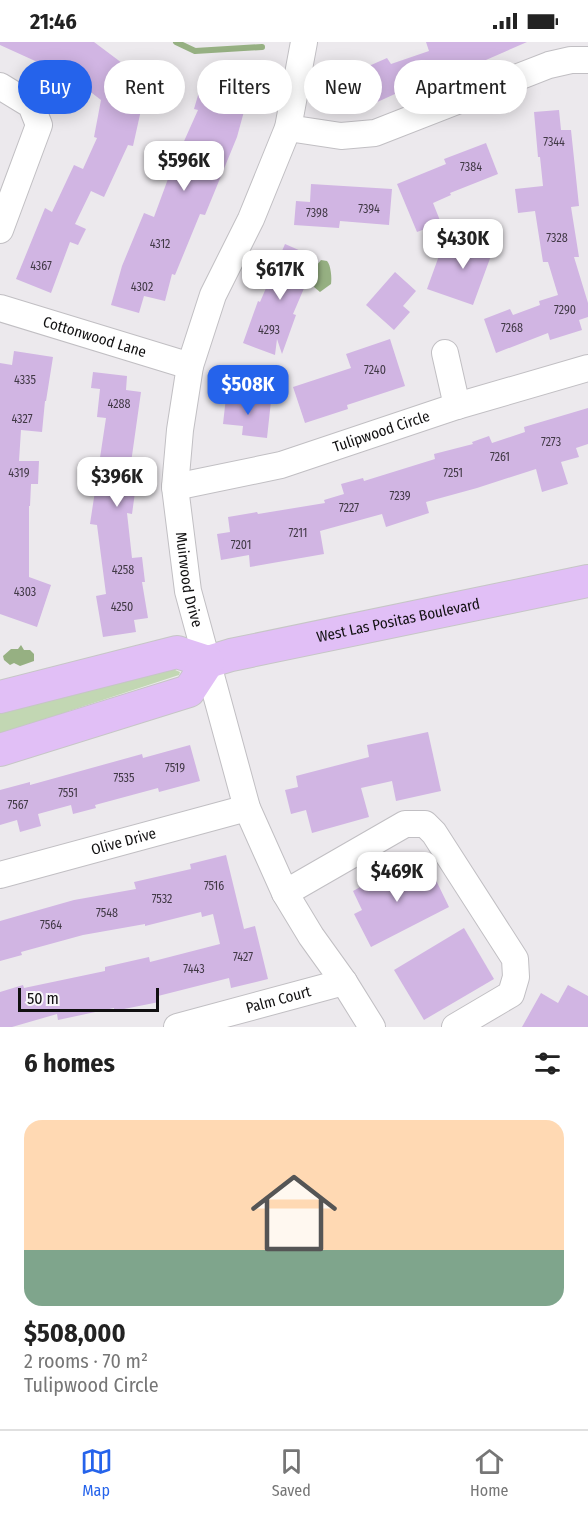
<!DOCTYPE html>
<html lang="en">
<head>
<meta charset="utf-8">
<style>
  :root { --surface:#fff; --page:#f2f2f2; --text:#222; --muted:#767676; --line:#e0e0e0; --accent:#2563eb }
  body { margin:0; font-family:"Fira Sans Condensed",sans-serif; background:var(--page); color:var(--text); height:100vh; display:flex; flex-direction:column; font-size:22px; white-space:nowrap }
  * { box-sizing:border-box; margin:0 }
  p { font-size:20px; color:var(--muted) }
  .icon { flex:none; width:33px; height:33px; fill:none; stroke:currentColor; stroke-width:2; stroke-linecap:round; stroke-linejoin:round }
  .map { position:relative; height:985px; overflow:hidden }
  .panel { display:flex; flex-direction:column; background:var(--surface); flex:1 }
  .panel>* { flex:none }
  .guide { position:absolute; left:18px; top:18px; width:552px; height:54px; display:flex; gap:12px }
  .scale { position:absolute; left:18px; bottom:15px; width:141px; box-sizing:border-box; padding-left:6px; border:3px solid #111011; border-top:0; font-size:16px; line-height:21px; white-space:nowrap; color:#111011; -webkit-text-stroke:4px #f9f7fa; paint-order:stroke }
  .price { position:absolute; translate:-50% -51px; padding:0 14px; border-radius:12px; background:#fff; color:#222; font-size:20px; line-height:39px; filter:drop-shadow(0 2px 3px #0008) }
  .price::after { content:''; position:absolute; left:50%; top:36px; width:18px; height:14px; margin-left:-9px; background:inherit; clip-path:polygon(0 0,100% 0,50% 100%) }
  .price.selected { background:var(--accent); color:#fff }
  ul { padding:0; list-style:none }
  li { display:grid; align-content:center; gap:12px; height:318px; padding:0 24px }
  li+li { border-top:2px solid var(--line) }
  li span { display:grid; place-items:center; height:186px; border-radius:18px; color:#555 }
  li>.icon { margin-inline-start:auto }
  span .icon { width:108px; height:108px; fill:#fffc; stroke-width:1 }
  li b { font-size:26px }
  h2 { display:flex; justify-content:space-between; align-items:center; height:72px; padding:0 24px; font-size:26px }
  .chip { padding:0 21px; border-radius:27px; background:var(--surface); box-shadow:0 3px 15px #0003; font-size:21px; line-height:54px }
  .chip.selected { background:var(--accent); color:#fff }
  .status { display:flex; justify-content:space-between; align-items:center; height:42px; padding:0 30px; background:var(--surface); direction:ltr }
  .status svg { height:16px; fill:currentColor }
  .menu { display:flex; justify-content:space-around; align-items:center; height:84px; border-top:2px solid var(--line); background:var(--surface); font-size:16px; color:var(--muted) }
  .menu a { display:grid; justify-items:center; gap:3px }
  .menu .selected { color:var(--accent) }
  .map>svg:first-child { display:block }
</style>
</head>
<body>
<div class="status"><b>21:46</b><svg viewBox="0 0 49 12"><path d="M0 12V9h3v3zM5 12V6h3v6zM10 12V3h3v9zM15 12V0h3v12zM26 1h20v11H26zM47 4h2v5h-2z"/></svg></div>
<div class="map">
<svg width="588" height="985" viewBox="0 0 588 985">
  <rect width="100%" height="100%" fill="#ece9ed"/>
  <polygon fill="#c2d7b3" points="168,625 180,630 179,633 69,669 0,702 0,663"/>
  <g fill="#96b082">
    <path d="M321 218 327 219C331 223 332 237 331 242L320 250 314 245 317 234 316 224Z"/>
    <polygon points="21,603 24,608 30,608 34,612 34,619 20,624 14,621 10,623 4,618 3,614 11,607 18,607"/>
  </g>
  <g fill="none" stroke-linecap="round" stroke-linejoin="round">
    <polyline stroke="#96b082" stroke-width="6" points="176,0 195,9 262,5"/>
  </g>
  <g fill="#d1b5e3">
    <polygon points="0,0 94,0 126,24 111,43 145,50 133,104 128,103 104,155 91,149 75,182 86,187 78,203 70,200 51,251 16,237 45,166 52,170 74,123 83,127 97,96 94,95 101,58 57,24 55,28 0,3"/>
    <polygon points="426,0 527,0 463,28 420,43 419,41 362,67 346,34 387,16 391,22 429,9"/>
    <polygon points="206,26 252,40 237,95 205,173 200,172 175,233 172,232 165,259 144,254 139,271 111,263 122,224 144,171 154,175 172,126 198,68 194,67"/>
    <polygon points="559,68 561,88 571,88 579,164 571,165 579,215 574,215 588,261 588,275 579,278 582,288 550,298 548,291 496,311 484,277 510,267 513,273 540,263 539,259 558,253 548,220 543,220 535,169 518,171 515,147 543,144 540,115 538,115 534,70"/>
    <polygon points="486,101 498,132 450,151 451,153 433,161 441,181 417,190 397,142 446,122 444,117"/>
    <polygon points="311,142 392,147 389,183 340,179 339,186 294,183 296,159 310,160"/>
    <polygon points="473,192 496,200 473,263 427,247 440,211 453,216 458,202 468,206"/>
    <polygon points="285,202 317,216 293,272 296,273 282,312 277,297 275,313 243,301 258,259 260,260"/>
    <polygon points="395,230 416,249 403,264 410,270 394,288 366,263"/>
    <polygon points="390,297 405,344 347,363 348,367 305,381 293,345 351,326 346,312"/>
    <polygon points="14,309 53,315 46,359 45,359 42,390 21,388 19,419 39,419 38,442 31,442 30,464 29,464 29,535 51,543 37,585 0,572 0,321 12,323"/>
    <polygon points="93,330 127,334 126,348 141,350 128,442 136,443 132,472 127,471 132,516 142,515 145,540 142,540 148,576 134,578 136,590 103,595 96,554 106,552 97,483 90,482 106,376 97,375 100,347 91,346"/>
    <polygon points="226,355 271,359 267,396 242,393 243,384 223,382"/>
    <polygon points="588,366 588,402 576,406 579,415 561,420 568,442 542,450 536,427 477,446 426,460 429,471 386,485 382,472 320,489 324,512 250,525 249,513 221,518 217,492 230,490 228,475 257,470 258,472 325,461 324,458 344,452 341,442 363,436 364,439 435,417 434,412 473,402 472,400 489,394 492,401 525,390 524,385"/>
    <polygon points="428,690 441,749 396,759 392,739 361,746 369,775 312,791 306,768 291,772 285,748 298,745 296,734 369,715 367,703"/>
    <polygon points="190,703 200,739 159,750 158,746 95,763 96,766 73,772 71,763 38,772 41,784 20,790 17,778 0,783 0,748 30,740 30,743 142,712 143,716"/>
    <polygon points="226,813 244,887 255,884 268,937 231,946 229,936 158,954 159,960 114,969 114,966 58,978 57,972 12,985 0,985 0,950 23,943 24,946 105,929 105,925 149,915 150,920 220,902 213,872 202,875 201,870 145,884 145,882 83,893 21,910 22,913 0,919 0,879 74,858 136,847 134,840 191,827 190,822"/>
    <polygon points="402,822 410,836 430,826 449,865 371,905 354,872 362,868 353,849"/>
    <polygon points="464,886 494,937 424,978 394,928"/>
    <polygon points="568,943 588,954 588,985 522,985 541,951 558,961"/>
  </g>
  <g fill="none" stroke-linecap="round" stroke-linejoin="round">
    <defs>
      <g id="minor">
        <path id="s1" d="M304 0 288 86 251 177 213 253 190 324 180 388 175 445 188 549 247 766 285 851 311 894 344 940 372 985"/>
        <polyline points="0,44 31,63 39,83 0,188"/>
        <polyline points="288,86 341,94 375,91 549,23 571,18 588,18"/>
        <path id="s2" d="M0 266 190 324"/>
        <polyline points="445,311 457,364"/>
        <path id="s3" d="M175 445 281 423 457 364 588 326"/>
        <path id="s4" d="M0 833 247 766"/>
        <polyline points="285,851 405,782 425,782 434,791 515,917 516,935 511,952 455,985"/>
        <path id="s5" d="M177 985 344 940"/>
      </g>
      <g id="major">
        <path id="s6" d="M0 655 177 610 208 620 231 613 588 539"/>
        <polyline points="0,708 189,649 208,620"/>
      </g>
    </defs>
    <use href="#minor" stroke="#c1bfc3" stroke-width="28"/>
    <use href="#major" stroke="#c6c6c6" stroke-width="34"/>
    <use href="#minor" stroke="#fff" stroke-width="26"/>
    <use href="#major" stroke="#e1bff6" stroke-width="32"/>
  </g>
  <g text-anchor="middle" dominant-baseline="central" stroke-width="4.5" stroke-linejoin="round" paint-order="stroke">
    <g font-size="12" fill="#413946">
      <text x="554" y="100">7344</text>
      <text x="471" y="125">7384</text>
      <text x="369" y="167">7394</text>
      <text x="317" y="171">7398</text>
      <text x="557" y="196">7328</text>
      <text x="160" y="202">4312</text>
      <text x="41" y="224">4367</text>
      <text x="142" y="245">4302</text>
      <text x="565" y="268">7290</text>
      <text x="512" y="286">7268</text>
      <text x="269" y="288">4293</text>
      <text x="375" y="328">7240</text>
      <text x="25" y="338">4335</text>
      <text x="119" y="362">4288</text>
      <text x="22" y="377">4327</text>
      <text x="551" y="400">7273</text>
      <text x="500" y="415">7261</text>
      <text x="19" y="431">4319</text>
      <text x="453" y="431">7251</text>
      <text x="400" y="454">7239</text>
      <text x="349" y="466">7227</text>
      <text x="298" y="491">7211</text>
      <text x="241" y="503">7201</text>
      <text x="123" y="528">4258</text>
      <text x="25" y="550">4303</text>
      <text x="122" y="565">4250</text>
      <text x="175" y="726">7519</text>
      <text x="124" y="736">7535</text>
      <text x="68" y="751">7551</text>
      <text x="18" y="763">7567</text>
      <text x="214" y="844">7516</text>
      <text x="162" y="857">7532</text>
      <text x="107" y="871">7548</text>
      <text x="51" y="883">7564</text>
      <text x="243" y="915">7427</text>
      <text x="194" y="927">7443</text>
    </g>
    <g font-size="15" fill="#111011" stroke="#f9f7fa">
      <text stroke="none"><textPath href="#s2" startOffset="99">Cottonwood Lane</textPath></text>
      <text stroke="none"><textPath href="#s3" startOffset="214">Tulipwood Circle</textPath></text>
      <text stroke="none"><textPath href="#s1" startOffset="561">Muirwood Drive</textPath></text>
      <text stroke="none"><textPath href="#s6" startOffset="410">West Las Positas Boulevard</textPath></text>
      <text stroke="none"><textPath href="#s4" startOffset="128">Olive Drive</textPath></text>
      <text stroke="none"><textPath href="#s5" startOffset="105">Palm Court</textPath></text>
    </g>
  </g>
</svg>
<div class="scale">50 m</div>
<b class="price" style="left:184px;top:150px">$596K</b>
<b class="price" style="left:463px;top:228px">$430K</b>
<b class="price" style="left:280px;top:259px">$617K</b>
<b class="price selected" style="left:248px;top:374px">$508K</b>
<b class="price" style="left:117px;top:466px">$396K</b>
<b class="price" style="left:397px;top:861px">$469K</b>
<div class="guide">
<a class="chip selected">Buy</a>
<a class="chip">Rent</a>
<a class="chip">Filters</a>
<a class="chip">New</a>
<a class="chip">Apartment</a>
</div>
</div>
<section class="panel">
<h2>6 homes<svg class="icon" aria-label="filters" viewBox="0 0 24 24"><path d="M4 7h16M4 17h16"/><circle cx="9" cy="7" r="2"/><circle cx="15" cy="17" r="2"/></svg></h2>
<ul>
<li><span style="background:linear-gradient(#ffd9b3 70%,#7fa58c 0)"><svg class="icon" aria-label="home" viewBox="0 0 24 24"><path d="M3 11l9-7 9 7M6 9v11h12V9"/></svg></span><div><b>$508,000</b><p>2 rooms · 70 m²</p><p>Tulipwood Circle</p></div></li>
</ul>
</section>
<nav class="menu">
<a class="selected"><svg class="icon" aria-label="map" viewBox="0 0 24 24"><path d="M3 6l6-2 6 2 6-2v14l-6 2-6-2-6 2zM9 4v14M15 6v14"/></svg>Map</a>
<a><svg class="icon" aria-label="saved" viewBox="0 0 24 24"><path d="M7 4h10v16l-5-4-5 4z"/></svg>Saved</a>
<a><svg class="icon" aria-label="home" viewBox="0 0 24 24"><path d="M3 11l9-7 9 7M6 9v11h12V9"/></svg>Home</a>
</nav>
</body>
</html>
